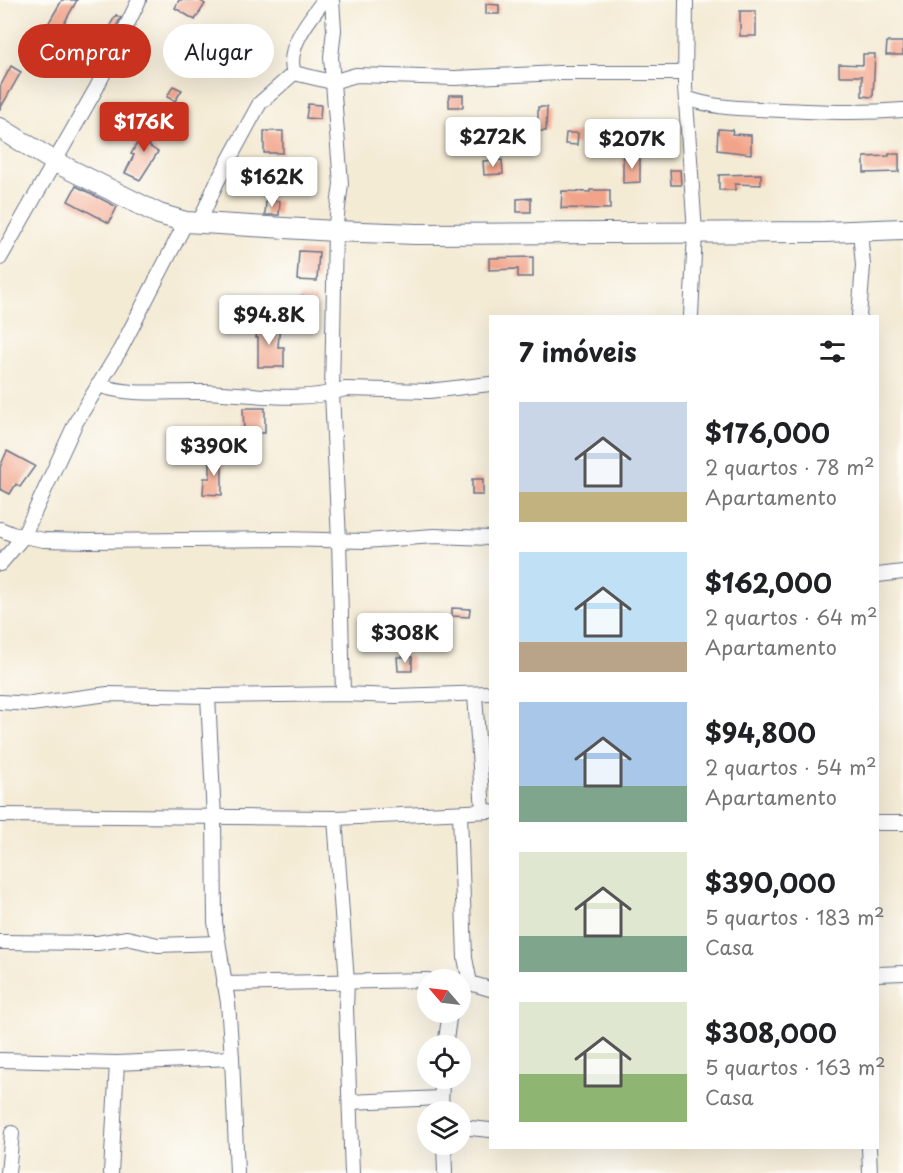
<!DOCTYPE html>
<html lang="pt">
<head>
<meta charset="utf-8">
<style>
  :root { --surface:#fff; --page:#f2f2f2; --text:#202124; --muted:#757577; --accent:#c8321e }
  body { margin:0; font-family:"Playpen Sans",sans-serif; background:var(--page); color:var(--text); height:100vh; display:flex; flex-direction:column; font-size:22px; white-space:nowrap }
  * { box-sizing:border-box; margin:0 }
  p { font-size:20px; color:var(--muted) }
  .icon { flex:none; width:33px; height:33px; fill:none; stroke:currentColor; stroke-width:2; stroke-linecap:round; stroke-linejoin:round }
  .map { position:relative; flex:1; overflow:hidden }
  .panel { position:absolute; left:489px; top:315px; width:390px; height:834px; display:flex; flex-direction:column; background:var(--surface); border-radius:0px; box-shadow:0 6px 24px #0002 }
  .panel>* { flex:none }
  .guide { position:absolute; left:18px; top:24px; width:381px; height:54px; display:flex; gap:12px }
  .needle { width:39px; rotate:298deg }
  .fabs { position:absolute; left:417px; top:969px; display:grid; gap:12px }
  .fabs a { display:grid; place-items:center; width:54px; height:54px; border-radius:50%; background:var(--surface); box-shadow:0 6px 24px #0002; font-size:30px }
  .price { position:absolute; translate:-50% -51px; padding:0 14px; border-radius:6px; background:#fff; color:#222; font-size:20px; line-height:39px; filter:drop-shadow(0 2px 3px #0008) }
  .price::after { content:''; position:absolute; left:50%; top:36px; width:18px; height:14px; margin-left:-9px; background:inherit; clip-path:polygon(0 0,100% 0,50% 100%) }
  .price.current { background:var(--accent); color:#fff }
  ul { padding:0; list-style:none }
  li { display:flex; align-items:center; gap:18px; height:150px; padding:0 30px }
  li span { display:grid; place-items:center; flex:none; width:168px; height:120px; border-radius:0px; color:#555 }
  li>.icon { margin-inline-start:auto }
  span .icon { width:72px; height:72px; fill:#fffc; stroke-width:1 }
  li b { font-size:26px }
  h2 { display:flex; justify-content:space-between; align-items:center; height:72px; padding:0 30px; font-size:26px }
  .chip { padding:0 21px; border-radius:27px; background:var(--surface); box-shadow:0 6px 24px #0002; font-size:21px; line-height:54px }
  .chip.current { background:var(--accent); color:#fff }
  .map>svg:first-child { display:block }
</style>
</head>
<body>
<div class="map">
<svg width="903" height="1173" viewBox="0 0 903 1173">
  <rect width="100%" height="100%" fill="#fdfcf7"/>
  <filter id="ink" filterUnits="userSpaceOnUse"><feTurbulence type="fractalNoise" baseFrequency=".0167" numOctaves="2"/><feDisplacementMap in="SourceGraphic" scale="12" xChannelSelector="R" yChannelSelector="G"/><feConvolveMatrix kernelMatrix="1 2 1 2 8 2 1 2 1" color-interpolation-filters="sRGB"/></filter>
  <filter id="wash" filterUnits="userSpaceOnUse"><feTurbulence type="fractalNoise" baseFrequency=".008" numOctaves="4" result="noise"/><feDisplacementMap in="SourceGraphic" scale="24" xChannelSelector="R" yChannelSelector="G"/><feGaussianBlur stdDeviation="1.35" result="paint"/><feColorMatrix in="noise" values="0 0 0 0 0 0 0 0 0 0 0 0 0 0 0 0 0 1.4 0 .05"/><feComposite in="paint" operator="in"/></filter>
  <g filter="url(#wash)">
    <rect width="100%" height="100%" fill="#f4ebd5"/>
    <g id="blocks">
      <g fill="#f2a48a">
        <polygon points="62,0 77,0 56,38 45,29"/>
        <polygon points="179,0 199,0 205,4 195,20 175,8"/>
        <polygon points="486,4 499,5 499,14 486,14"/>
        <rect x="740" y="11" width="16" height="25"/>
        <polygon points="116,15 121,18 115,28 110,25"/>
        <polygon points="887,42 903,42 903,55 886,55"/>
        <polygon points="36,45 44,50 39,58 31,53"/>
        <polygon points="863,54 875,54 873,97 862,96 862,76 839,76 839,64 863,65"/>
        <polygon points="11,66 21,72 0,109 0,87"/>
        <polygon points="173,86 182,90 175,101 167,97"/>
        <rect x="449" y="95" width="14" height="12"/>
        <polygon points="308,104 321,105 320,119 306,118"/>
        <polygon points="173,106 181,110 175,121 167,115"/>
        <polygon points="538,107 547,107 546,131 538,131"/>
        <polygon points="154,119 162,123 149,146 158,152 140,180 125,173 134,155 131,154 144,131 147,132"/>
        <polygon points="718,129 733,130 732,134 751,135 751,154 717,150"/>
        <rect x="264" y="131" width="19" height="22"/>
        <polygon points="566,133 578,133 577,145 565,144"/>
        <rect x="484" y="135" width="19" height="10"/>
        <polygon points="889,154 899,154 899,172 864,173 864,157 889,156"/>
        <polygon points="640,156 640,182 623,183 623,157"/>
        <polygon points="502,160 503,174 484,175 483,161"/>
        <polygon points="670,170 680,170 681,185 671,185"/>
        <polygon points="761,174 761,185 735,184 735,190 719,190 719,175"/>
        <polygon points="76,186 117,207 109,223 68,201"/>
        <polygon points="590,190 610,190 610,209 561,208 562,191 590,192"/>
        <polygon points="531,198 531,212 517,212 517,199"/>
        <polygon points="266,200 280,201 279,215 265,215"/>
        <polygon points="299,251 319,252 317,281 297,280"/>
        <polygon points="533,257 533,277 518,277 518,269 489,270 489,258"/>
        <polygon points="300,296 317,298 315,314 298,311"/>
        <polygon points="258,321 280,324 278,347 284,347 284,367 258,367 258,338 256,338"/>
        <polygon points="243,408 265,408 265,433 244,433"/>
        <polygon points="7,451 35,466 20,487 16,484 10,494 0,489 0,467"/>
        <polygon points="210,455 222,455 222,495 203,494 204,478 210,478"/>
        <rect x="472" y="479" width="11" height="16"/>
        <polygon points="452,608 470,609 469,617 452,616"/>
        <polygon points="397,657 412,657 412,671 398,671"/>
      </g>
    </g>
  </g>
  <g filter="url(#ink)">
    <use href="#blocks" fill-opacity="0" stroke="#677188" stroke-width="1.5"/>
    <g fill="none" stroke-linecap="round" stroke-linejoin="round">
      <defs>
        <g id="street">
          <polyline points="332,0 334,30 331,57 341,184 335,231 332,393 339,540 343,694"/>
          <polyline points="686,0 685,87 695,232 691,316"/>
          <polyline points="294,73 332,82 356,75 455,78 559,73 685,73"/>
          <path d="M294 73C285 48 309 20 324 0"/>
          <path d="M686 98C712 107 732 108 759 109 807 111 855 114 903 110"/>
          <polyline points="199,223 216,184 256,110 260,103 294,73"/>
          <polyline points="0,258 97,87 139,0"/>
          <polyline points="859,316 863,266 860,230"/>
          <path d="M98 385C131 397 169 391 203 392 249 393 300 404 345 389L429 391 490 384"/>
          <polyline points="0,529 12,534 44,540 88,541 282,539 365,541 434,536 490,538"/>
          <polyline points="0,564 23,537 76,422 120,350 186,222"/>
          <polyline points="878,575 903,572"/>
          <polyline points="475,695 483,811"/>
          <polyline points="208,696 214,818 215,922 228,1003 232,1058 237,1173"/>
          <polyline points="0,702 31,704 108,694 208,696 343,694 394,696 490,693"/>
          <polyline points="460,813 465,958 470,983"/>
          <polyline points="0,815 335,818 490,811"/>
          <polyline points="335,818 347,982 346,1008 352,1173"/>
          <polyline points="878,823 903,823"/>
          <polyline points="0,942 98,943 127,938 158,945 217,943"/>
          <polyline points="878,974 903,973"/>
          <polyline points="463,981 490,989"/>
          <polyline points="224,984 428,980"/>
          <polyline points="445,1046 450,1012"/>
          <polyline points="0,1060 117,1063 232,1058"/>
          <polyline points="350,1102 441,1098"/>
          <polyline points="441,1112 442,1078"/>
          <polyline points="460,1127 490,1130"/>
          <polyline points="444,1144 445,1173"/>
          <polyline points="869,1148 870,1173"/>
          <polyline points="8,1173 12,1133"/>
          <polyline points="111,1173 117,1063"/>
        </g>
        <polyline id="secondary" points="0,128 55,162 159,214 186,222 335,231 416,234 825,232 903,229"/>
      </defs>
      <use href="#street" stroke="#677188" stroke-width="16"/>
      <use href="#secondary" stroke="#677188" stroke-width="22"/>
      <use href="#street" stroke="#fff" stroke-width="14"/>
      <use href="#secondary" stroke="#fff" stroke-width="20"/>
    </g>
  </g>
</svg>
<div class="fabs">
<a><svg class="needle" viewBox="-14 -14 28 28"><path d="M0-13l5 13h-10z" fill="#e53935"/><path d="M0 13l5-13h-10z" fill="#757577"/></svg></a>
<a><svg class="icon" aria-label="locate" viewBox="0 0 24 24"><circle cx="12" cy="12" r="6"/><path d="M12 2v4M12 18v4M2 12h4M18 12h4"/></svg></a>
<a><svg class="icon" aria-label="layers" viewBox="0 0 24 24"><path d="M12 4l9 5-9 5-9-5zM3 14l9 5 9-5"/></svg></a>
</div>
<b class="price current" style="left:144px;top:153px">$176K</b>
<b class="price" style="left:493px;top:168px">$272K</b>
<b class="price" style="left:632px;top:170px">$207K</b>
<b class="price" style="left:272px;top:208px">$162K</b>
<b class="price" style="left:269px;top:346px">$94.8K</b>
<b class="price" style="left:214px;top:477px">$390K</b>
<b class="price" style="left:405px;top:664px">$308K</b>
<div class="guide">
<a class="chip current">Comprar</a>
<a class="chip">Alugar</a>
</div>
<section class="panel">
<h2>7 imóveis<svg class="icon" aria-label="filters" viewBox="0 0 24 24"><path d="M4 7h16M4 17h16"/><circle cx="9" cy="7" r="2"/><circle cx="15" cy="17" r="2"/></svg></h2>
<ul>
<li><span style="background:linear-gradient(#c9d6e8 75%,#c2b280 0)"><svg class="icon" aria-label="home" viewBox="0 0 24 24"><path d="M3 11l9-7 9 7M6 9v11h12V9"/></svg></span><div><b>$176,000</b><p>2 quartos · 78 m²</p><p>Apartamento</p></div></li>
<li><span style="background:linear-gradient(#bfe0f5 75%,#b9a48a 0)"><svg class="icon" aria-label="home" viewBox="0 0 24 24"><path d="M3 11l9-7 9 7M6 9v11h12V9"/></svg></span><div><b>$162,000</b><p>2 quartos · 64 m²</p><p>Apartamento</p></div></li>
<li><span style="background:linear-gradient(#a9c7e8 70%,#7fa58c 0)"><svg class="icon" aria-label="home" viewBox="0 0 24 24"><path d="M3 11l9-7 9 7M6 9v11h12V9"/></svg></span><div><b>$94,800</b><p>2 quartos · 54 m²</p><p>Apartamento</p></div></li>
<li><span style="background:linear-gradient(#dfe7d0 70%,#7fa58c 0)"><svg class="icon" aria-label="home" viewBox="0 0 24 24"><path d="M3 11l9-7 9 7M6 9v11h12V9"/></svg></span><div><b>$390,000</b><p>5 quartos · 183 m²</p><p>Casa</p></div></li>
<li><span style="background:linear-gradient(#dfe7d0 60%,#8fb573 0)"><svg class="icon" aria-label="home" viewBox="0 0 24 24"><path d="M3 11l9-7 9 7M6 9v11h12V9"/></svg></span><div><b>$308,000</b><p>5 quartos · 163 m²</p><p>Casa</p></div></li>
</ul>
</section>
</div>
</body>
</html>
